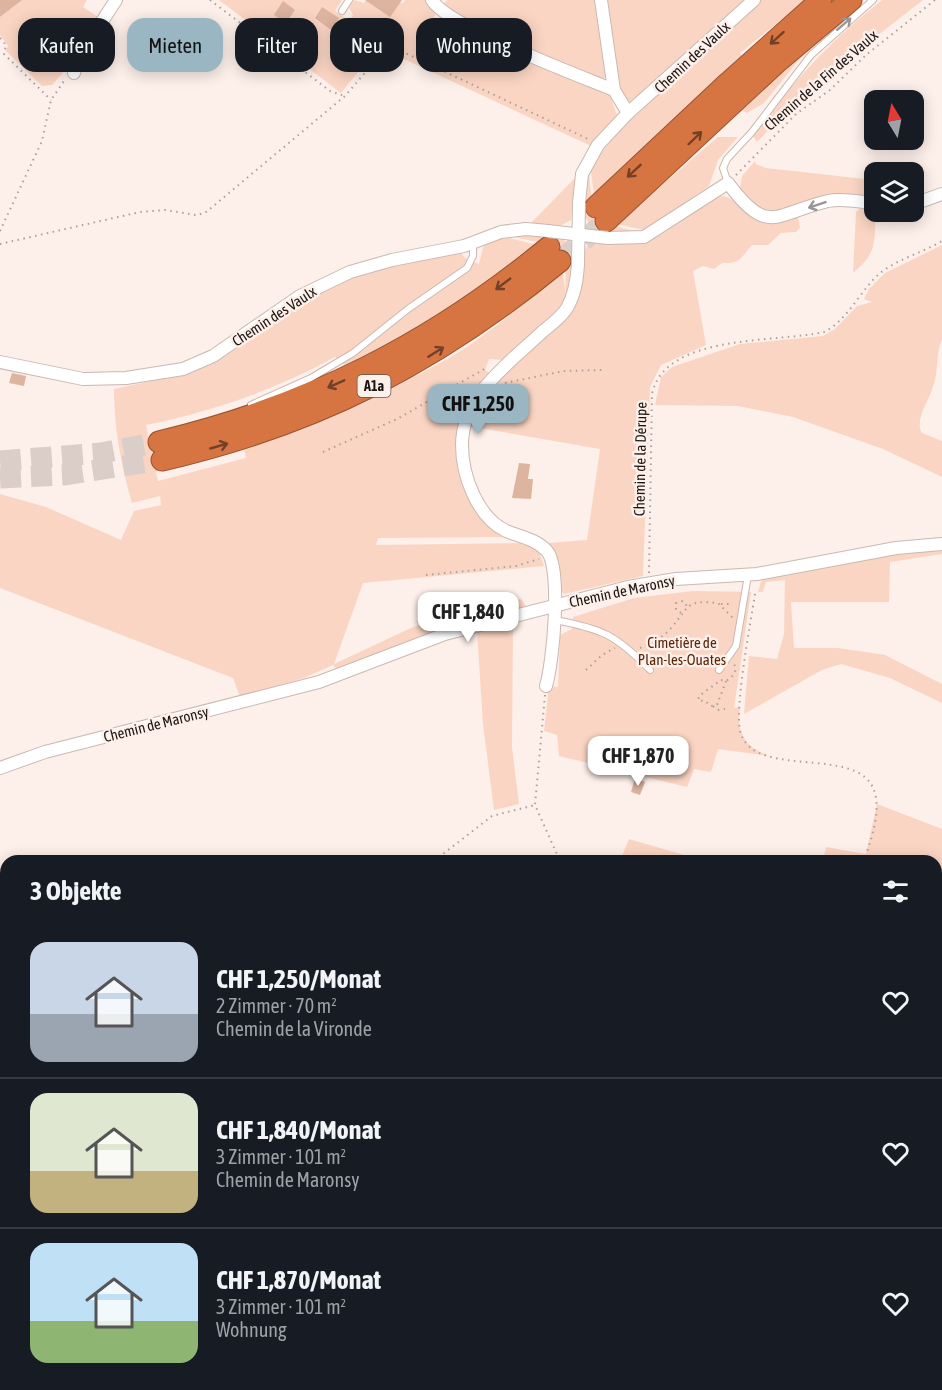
<!DOCTYPE html>
<html lang="de">
<head>
<meta charset="utf-8">
<style>
  :root { --surface:#171b24; --page:#20242c; --text:#f1f3f6; --muted:#9ea1a6; --line:#363941; --accent:#9ab6c2 }
  body { margin:0; font-family:"Asap Condensed",sans-serif; background:var(--page); color:var(--text); height:100vh; display:flex; flex-direction:column; font-size:22px; white-space:nowrap }
  * { box-sizing:border-box; margin:0 }
  p { font-size:20px; color:var(--muted) }
  .icon { flex:none; width:33px; height:33px; fill:none; stroke:currentColor; stroke-width:2; stroke-linecap:round; stroke-linejoin:round }
  .map { position:relative; flex:1; overflow:hidden }
  .details { position:absolute; left:0px; top:855px; width:942px; height:536px; display:flex; flex-direction:column; background:var(--surface); border-radius:18px 18px 0 0; box-shadow:0 3px 15px #0003 }
  .details>* { flex:none }
  .guide { position:absolute; left:18px; top:18px; width:600px; height:54px; display:flex; gap:12px }
  .needle { width:39px; rotate:350deg }
  .buttons { position:absolute; left:864px; top:90px; display:grid; gap:12px }
  .buttons a { display:grid; place-items:center; width:60px; height:60px; border-radius:12px; background:var(--surface); box-shadow:0 3px 15px #0003; font-size:30px }
  .price { position:absolute; translate:-50% -51px; padding:0 14px; border-radius:12px; background:#fff; color:#222; font-size:20px; line-height:39px; filter:drop-shadow(0 2px 3px #0008) }
  .price::after { content:''; position:absolute; left:50%; top:36px; width:18px; height:14px; margin-left:-9px; background:inherit; clip-path:polygon(0 0,100% 0,50% 100%) }
  .price.on { background:var(--accent); color:#111 }
  ul { padding:0; list-style:none }
  li { display:flex; align-items:center; gap:18px; height:150px; padding:0 30px }
  li+li { border-top:2px solid var(--line) }
  li span { display:grid; place-items:center; flex:none; width:168px; height:120px; border-radius:18px; color:#555 }
  li>.icon { margin-inline-start:auto }
  span .icon { width:72px; height:72px; fill:#fffc; stroke-width:1 }
  li b { font-size:26px }
  h2 { display:flex; justify-content:space-between; align-items:center; height:72px; padding:0 30px; font-size:26px }
  .tag { padding:0 21px; border-radius:18px; background:var(--surface); box-shadow:0 3px 15px #0003; font-size:21px; line-height:54px }
  .tag.on { background:var(--accent); color:#111 }
  .map>svg:first-child { display:block }
</style>
</head>
<body>
<div class="map">
<svg width="942" height="1390" viewBox="0 0 942 1390">
  <rect width="100%" height="100%" fill="#fdefe9"/>
  <g fill="#fbd5c3">
    <polygon points="18,0 87,0 83,7 98,17 75,45 62,37 47,60 64,71 52,85 42,86 6,51 8,46 0,35 0,17"/>
    <polygon points="219,0 342,0 335,11 349,21 353,15 349,8 354,0 364,3 366,0 403,3 405,0 428,0 437,13 433,18 609,93 617,115 591,146 378,47 341,93"/>
    <polygon points="447,0 597,0 608,71 604,78 595,79 452,15 443,5"/>
    <polygon points="607,0 746,0 642,99 627,102 620,93"/>
    <polygon points="761,0 806,0 740,53 742,57 594,194 590,166 623,127"/>
    <path d="M882 0H923L855 53 832 78 792 106 757 142 753 136C790 84 832 39 882 0Z"/>
    <polygon points="819,37 820,39 798,61 764,103 747,113 742,110"/>
    <polygon points="718,137 738,137 718,160 709,186 644,230 616,224"/>
    <polygon points="755,161 756,164 766,168 874,180 874,198 780,213 758,210 740,189 742,176"/>
    <path d="M589 168C592 218 594 222 643 233H600C576 219 581 191 589 168Z"/>
    <polygon points="576,177 571,220 558,227 529,225"/>
    <path d="M722 196C733 198 734 201 741 209 759 227 776 222 798 216L800 228 796 232 781 233 768 245H752C741 257 741 264 722 263L714 269 703 266 693 271 706 345 661 365 650 387 643 576 564 594C554 585 555 557 548 543L587 540 600 449 468 426 487 390 509 371 576 301 583 282 584 252 587 246C606 238 627 246 647 241 663 237 698 208 714 198Z"/>
    <path d="M863 206 874 207 876 212C874 243 878 252 853 273L856 212Z"/>
    <path d="M515 234 563 239 569 245 573 258 569 296 558 313 502 360 489 359 485 370 491 374C477 390 461 407 457 429 449 469 471 517 506 537L378 538 376 545 529 543 540 554 544 566 363 583 334 664 413 627 521 599 526 606 440 628 337 670 333 665 304 678 240 697 233 678 0 588V494L46 507 121 540 134 511 161 505 160 496 132 503C121 465 114 428 114 389L193 372 223 354 297 301 370 270 461 253 465 258 479 264 484 244 505 237 537 245 459 305 349 368 335 357C275 390 213 411 146 425L158 481 246 458 244 448C312 424 379 397 442 362 486 338 524 303 563 271L566 299 565 265 546 244 506 235Z"/>
    <path d="M942 245V340C935 353 939 372 933 387 929 400 914 421 922 433L942 441V477L883 449 793 417 738 406 655 405 661 377 672 367 740 344 823 336 835 329 857 306 872 302 864 299 869 289 885 273Z"/>
    <path d="M942 549V554L890 562 889 602H791L794 648H838L885 655 942 684V703L890 678 841 664 822 670 744 714 749 656 777 659 784 634 785 580 766 582 763 592H758L762 578C822 570 881 554 942 549Z"/>
    <path d="M693 591 751 592 734 708 740 707C736 733 745 748 770 756L718 749 711 772 694 769 687 787 559 756 557 735 544 731 549 686 558 687 560 635 572 629 573 617 634 598Z"/>
    <polygon points="513,624 512,747 519,804 494,810 483,724 477,631"/>
    <polygon points="877,804 942,829 942,944 936,942 936,861 823,861 826,847 866,854"/>
    <polygon points="629,839 705,861 620,861"/>
    <polygon points="0,1093 6,1117 6,1168 0,1169"/>
    <polygon points="936,1336 942,1337 942,1381 938,1390 885,1390 890,1385 936,1384"/>
    <polygon points="809,1385 809,1384 880,1385 875,1390 811,1390"/>
  </g>
  <g fill="#ddb4a0">
    <polygon points="0,0 22,0 0,17"/>
    <polygon points="365,0 402,0 390,17"/>
    <polygon points="283,1 295,10 286,23 274,15"/>
    <polygon points="322,7 339,18 331,30 315,18"/>
    <polygon points="49,25 64,35 52,54 37,44"/>
    <polygon points="357,29 370,38 358,56 345,46"/>
    <polygon points="72,30 81,36 75,45 66,39"/>
    <polygon points="12,373 26,376 24,386 9,383"/>
    <polygon points="519,463 530,464 528,479 533,479 531,499 512,498"/>
    <polygon points="635,778 645,782 640,795 631,792"/>
  </g>
  <g fill="none" stroke-linecap="round" stroke-linejoin="round">
    <g stroke="#dbcec9" stroke-width="21" stroke-dasharray="21 10" stroke-linecap="butt">
      <polyline points="560,261 606,221"/>
      <polyline points="0,461 101,453 159,442"/>
      <polyline points="0,478 63,475 162,460"/>
    </g>
    <defs>
      <g id="lane">
        <polyline points="342,11 349,0"/>
        <polyline points="728,183 723,168 727,159 752,132 811,55 873,0"/>
        <polyline points="251,405 311,378 353,353 408,309 467,268 473,256 473,243"/>
        <path d="M555 620C603 629 616 635 650 670"/>
        <polyline points="719,670 736,646 748,575"/>
      </g>
      <g id="street">
        <path d="M432 0C446 26 580 76 614 90"/>
        <polyline points="601,0 614,90 628,113"/>
        <polyline points="74,73 77,60 116,0"/>
        <polyline points="579,203 582,174 598,145 628,113 754,0"/>
        <polyline points="914,204 942,194"/>
        <path d="M608 238 644 237 728 183C768 237 774 214 828 201 843 198 860 202 874 203"/>
        <polyline points="0,362 83,379 126,378 183,369 213,356 300,296 350,272 392,260 464,246 501,232 526,229 548,231"/>
        <path d="M546 686C553 663 562 569 547 551 536 539 521 537 506 531 477 517 462 475 462 445 462 396 508 364 541 333 550 325 561 318 567 308 575 294 577 280 578 264"/>
        <polyline points="0,768 45,752 319,682 445,634 628,587 676,579 757,574 896,548 942,544"/>
      </g>
      <g id="highway">
        <polyline points="596,207 728,83 821,0"/>
        <polyline points="606,221 776,63 851,0"/>
        <path d="M159 442C309 406 430 345 549 247"/>
        <path d="M162 460C318 424 437 362 560 261"/>
      </g>
    </defs>
    <use href="#lane" stroke="#c9b9b1" stroke-width="8"/>
    <use href="#street" stroke="#c9b9b1" stroke-width="14"/>
    <use href="#highway" stroke="#965432" stroke-width="23"/>
    <g stroke="#aba09b" stroke-width="2" stroke-dasharray="1.5 4.5" stroke-linecap="butt">
      <polyline points="210,0 330,91 345,96"/>
      <polyline points="0,38 6,45 4,54 51,100"/>
      <polyline points="736,175 796,114 830,90 866,55 935,0"/>
      <polyline points="0,231 42,141 51,100 64,81"/>
      <polyline points="0,244 140,212 165,210 196,215 205,213 345,96 382,53 396,50 403,52 588,139"/>
      <polyline points="505,383 564,371 603,370"/>
      <polyline points="323,452 397,419 486,368"/>
      <path d="M649 573 652 394C665 333 777 343 824 332 847 321 860 291 879 274 897 259 922 253 942 241"/>
      <polyline points="426,575 516,566 539,559"/>
      <path d="M755 594C751 621 733 714 741 734 758 782 868 741 876 798 879 819 870 842 864 861"/>
      <polyline points="721,604 733,604"/>
      <polyline points="681,613 676,609 676,603 683,601 687,606"/>
      <path d="M640 648C652 643 664 637 672 627 691 605 685 600 718 603L733 618"/>
      <polyline points="586,670 602,655 615,648"/>
      <path d="M726 681 717 705 711 706 705 701 698 700 699 696 721 680 726 681C733 677 739 670 733 663"/>
      <polyline points="545,695 535,805 560,861"/>
      <polyline points="713,706 719,710 725,709"/>
      <polyline points="434,861 492,816 535,805"/>
      <polyline points="0,1182 6,1191"/>
      <polyline points="936,1327 942,1320"/>
      <polyline points="936,1335 942,1337"/>
      <polyline points="156,1384 170,1390"/>
      <polyline points="805,1384 807,1390"/>
      <polyline points="881,1390 885,1384"/>
    </g>
    <use href="#lane" stroke="#fff" stroke-width="6"/>
    <use href="#street" stroke="#fff" stroke-width="12"/>
    <use href="#highway" stroke="#d77542" stroke-width="21"/>
    <defs>
      <g id="street-bridge">
        <polyline points="548,231 608,238"/>
        <polyline points="578,264 579,203"/>
      </g>
    </defs>
    <use href="#street-bridge" stroke="#c9b9b1" stroke-width="14" stroke-linecap="butt"/>
    <use href="#street-bridge" stroke="#fff" stroke-width="12"/>
  </g>
  <defs><path id="oneway-shaft" d="M-6 0H5M1.5-3L5.5 0L1.5 3" fill="none" stroke-width="1.6" stroke-linecap="round" stroke-linejoin="round" transform="scale(1.5)"/></defs>
  <g stroke="#999695">
    <use href="#oneway-shaft" transform="translate(844 24) rotate(-41)"/>
    <use href="#oneway-shaft" transform="translate(817 205) rotate(161)"/>
  </g>
  <g stroke="#704128">
    <use href="#oneway-shaft" transform="translate(777 38) rotate(138)"/>
    <use href="#oneway-shaft" transform="translate(695 138) rotate(-44)"/>
    <use href="#oneway-shaft" transform="translate(634 171) rotate(137)"/>
    <use href="#oneway-shaft" transform="translate(503 284) rotate(143)"/>
    <use href="#oneway-shaft" transform="translate(436 352) rotate(-32)"/>
    <use href="#oneway-shaft" transform="translate(336 384) rotate(156)"/>
    <use href="#oneway-shaft" transform="translate(219 446) rotate(-16)"/>
  </g>
  <g text-anchor="middle" dominant-baseline="central" stroke-width="5" stroke-linejoin="round" paint-order="stroke">
    <rect fill="#fdefe9" stroke="#605753" stroke-width="1.5" x="357.5" y="375" width="33" height="22" rx="4.5"/>
    <g font-size="14" font-weight="bold" fill="#1c1613">
      <text x="374" y="386">A1a</text>
    </g>
    <g font-size="15" fill="#1c1613" stroke="#fdefe9">
      <text transform="translate(692 57) rotate(-43)">Chemin des Vaulx</text>
      <text transform="translate(821 80) rotate(-41)">Chemin de la Fin des Vaulx</text>
      <text transform="translate(274 316) rotate(-33)">Chemin des Vaulx</text>
      <text transform="translate(640 459) rotate(-89)">Chemin de la Dérupe</text>
      <text transform="translate(622 591) rotate(-12)">Chemin de Maronsy</text>
      <text transform="translate(156 724) rotate(-14)">Chemin de Maronsy</text>
    </g>
    <g font-size="15" fill="#5a2709" stroke="#fdefe9">
      <text x="682" y="642">Cimetière de<tspan x="682" dy="17">Plan-les-Ouates</tspan></text>
    </g>
  </g>
</svg>
<div class="buttons">
<a><svg class="needle" viewBox="-14 -14 28 28"><path d="M0-13l5 13h-10z" fill="#e53935"/><path d="M0 13l5-13h-10z" fill="#9ea1a6"/></svg></a>
<a><svg class="icon" aria-label="layers" viewBox="0 0 24 24"><path d="M12 4l9 5-9 5-9-5zM3 14l9 5 9-5"/></svg></a>
</div>
<b class="price on" style="left:478px;top:435px">CHF 1,250</b>
<b class="price" style="left:468px;top:643px">CHF 1,840</b>
<b class="price" style="left:638px;top:787px">CHF 1,870</b>
<div class="guide">
<a class="tag">Kaufen</a>
<a class="tag on">Mieten</a>
<a class="tag">Filter</a>
<a class="tag">Neu</a>
<a class="tag">Wohnung</a>
</div>
<section class="details">
<h2>3 Objekte<svg class="icon" aria-label="filters" viewBox="0 0 24 24"><path d="M4 7h16M4 17h16"/><circle cx="9" cy="7" r="2"/><circle cx="15" cy="17" r="2"/></svg></h2>
<ul>
<li><span style="background:linear-gradient(#c9d6e8 60%,#9aa5b1 0)"><svg class="icon" aria-label="home" viewBox="0 0 24 24"><path d="M3 11l9-7 9 7M6 9v11h12V9"/></svg></span><div><b>CHF 1,250/Monat</b><p>2 Zimmer · 70 m²</p><p>Chemin de la Vironde</p></div><svg class="icon" aria-label="heart" viewBox="0 0 24 24"><path d="M12 20l-8-8c-3-5 5-10 8-4 3-6 11-1 8 4z"/></svg></li>
<li><span style="background:linear-gradient(#dfe7d0 65%,#c2b280 0)"><svg class="icon" aria-label="home" viewBox="0 0 24 24"><path d="M3 11l9-7 9 7M6 9v11h12V9"/></svg></span><div><b>CHF 1,840/Monat</b><p>3 Zimmer · 101 m²</p><p>Chemin de Maronsy</p></div><svg class="icon" aria-label="heart" viewBox="0 0 24 24"><path d="M12 20l-8-8c-3-5 5-10 8-4 3-6 11-1 8 4z"/></svg></li>
<li><span style="background:linear-gradient(#bfe0f5 65%,#8fb573 0)"><svg class="icon" aria-label="home" viewBox="0 0 24 24"><path d="M3 11l9-7 9 7M6 9v11h12V9"/></svg></span><div><b>CHF 1,870/Monat</b><p>3 Zimmer · 101 m²</p><p>Wohnung</p></div><svg class="icon" aria-label="heart" viewBox="0 0 24 24"><path d="M12 20l-8-8c-3-5 5-10 8-4 3-6 11-1 8 4z"/></svg></li>
</ul>
</section>
</div>
</body>
</html>
